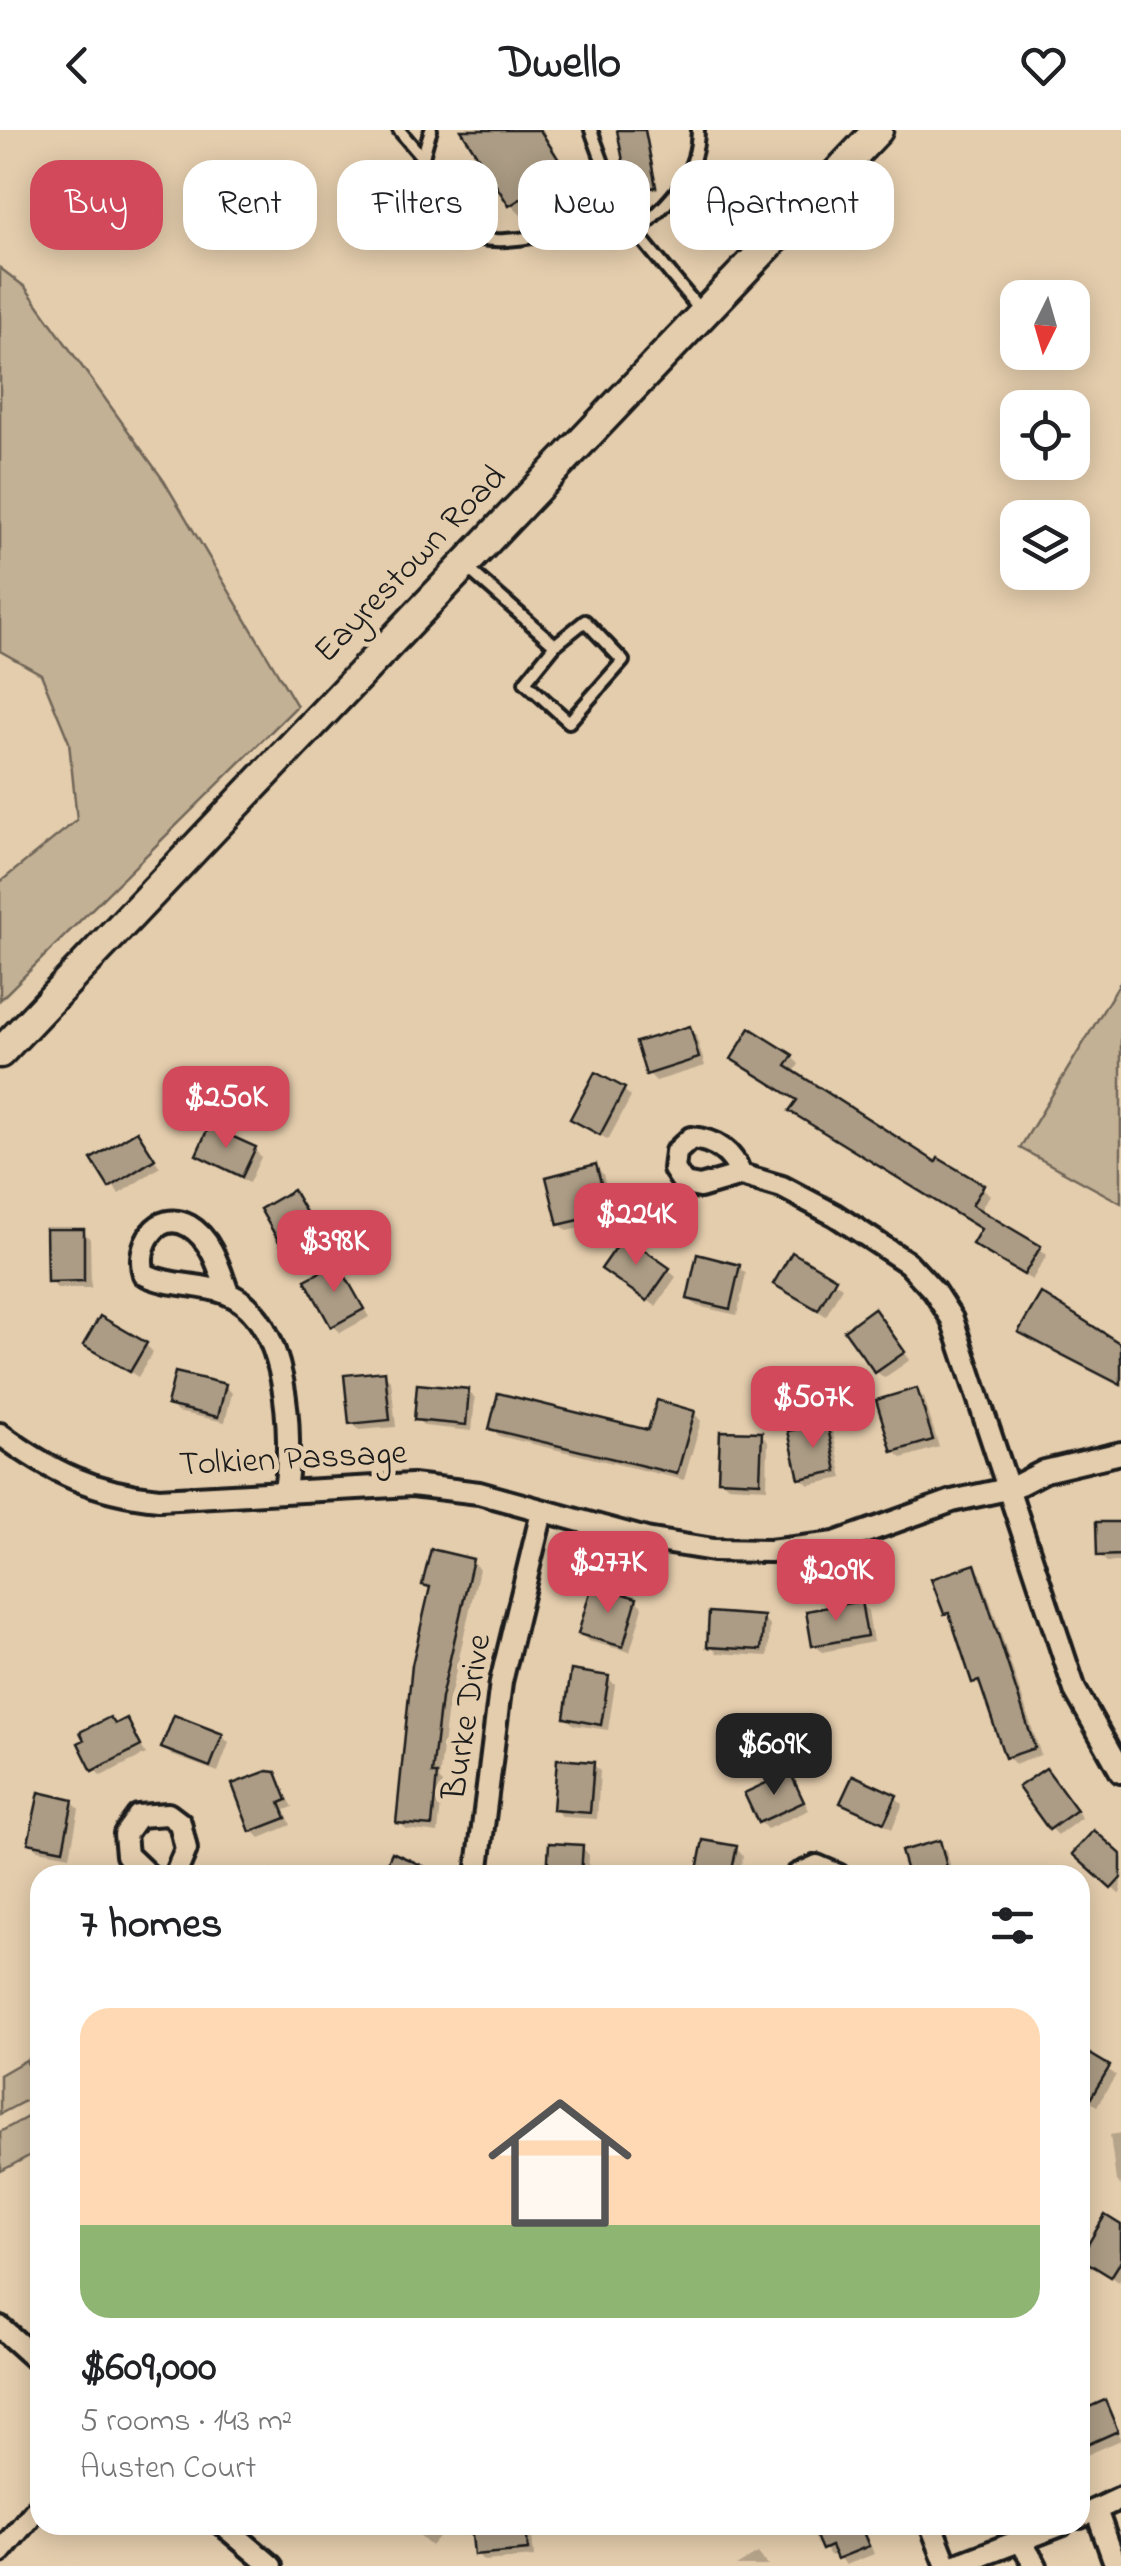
<!DOCTYPE html>
<html lang="en">
<head>
<meta charset="utf-8">
<style>
  :root { --surface:#fff; --page:#f2f2f2; --text:#202124; --muted:#757577; --accent:#d1495b }
  body { margin:0; font-family:"Indie Flower",sans-serif; background:var(--page); color:var(--text); height:100vh; display:flex; flex-direction:column; font-size:38px; white-space:nowrap }
  * { box-sizing:border-box; margin:0 }
  p { font-size:32px; color:var(--muted) }
  .icon { flex:none; width:55px; height:55px; fill:none; stroke:currentColor; stroke-width:2; stroke-linecap:round; stroke-linejoin:round }
  .map { position:relative; flex:1; overflow:hidden }
  .drawer { position:absolute; left:30px; top:1735px; width:1060px; height:670px; display:flex; flex-direction:column; background:var(--surface); border-radius:30px; box-shadow:0 5px 25px #0003 }
  .drawer>* { flex:none }
  .banner { position:absolute; left:30px; top:30px; width:1062px; height:90px; display:flex; gap:20px }
  .needle { width:65px; rotate:185deg }
  .controls { position:absolute; left:1000px; top:150px; display:grid; gap:20px }
  .controls a { display:grid; place-items:center; width:90px; height:90px; border-radius:20px; background:var(--surface); box-shadow:0 5px 25px #0003; font-size:50px }
  .price { position:absolute; translate:-50% -85px; padding:0 22px; border-radius:20px; background:var(--accent); color:#fff; font-size:32px; line-height:65px; filter:drop-shadow(0 2px 5px #0008) }
  .price::after { content:''; position:absolute; left:50%; top:60px; width:30px; height:22px; margin-left:-15px; background:inherit; clip-path:polygon(0 0,100% 0,50% 100%) }
  .price.selected { background:#222; color:#fff }
  ul { padding:0; list-style:none }
  li { display:grid; align-content:center; gap:20px; height:530px; padding:0 50px }
  li span { display:grid; place-items:center; height:310px; border-radius:30px; color:#555 }
  li>.icon { margin-inline-start:auto }
  span .icon { width:180px; height:180px; fill:#fffc; stroke-width:1 }
  li b { font-size:42px }
  h2 { display:flex; justify-content:space-between; align-items:center; height:120px; padding:0 50px; font-size:42px }
  .tag { padding:0 35px; border-radius:30px; background:var(--surface); box-shadow:0 5px 25px #0003; font-size:35px; line-height:90px }
  .tag.selected { background:var(--accent); color:#fff }
  header { display:flex; justify-content:space-between; align-items:center; height:130px; padding:0 50px; background:var(--surface); font-size:45px; font-weight:700 }
  .map>svg:first-child { display:block }
</style>
</head>
<body>
<header><svg class="icon" aria-label="back" viewBox="0 0 24 24"><path d="M15 5l-7 7 7 7"/></svg>Dwello<svg class="icon" aria-label="heart" viewBox="0 0 24 24"><path d="M12 20l-8-8c-3-5 5-10 8-4 3-6 11-1 8 4z"/></svg></header>
<div class="map">
<svg width="1121" height="2436" viewBox="0 0 1121 2436">
  <rect width="100%" height="100%" fill="#e4cdad"/>
  <filter id="ink" filterUnits="userSpaceOnUse"><feTurbulence type="fractalNoise" baseFrequency=".01" numOctaves="2"/><feDisplacementMap in="SourceGraphic" scale="20" xChannelSelector="R" yChannelSelector="G"/><feConvolveMatrix kernelMatrix="1 2 1 2 8 2 1 2 1" color-interpolation-filters="sRGB"/></filter>
  <g filter="url(#ink)">
    <g fill="#c3b195" stroke="#706658" stroke-width="2.5">
      <polygon points="0,138 25,157 164,351 297,576 0,870 0,752 77,690 69,612 41,544 0,521"/>
      <polygon points="1121,851 1121,1073 1020,1018"/>
      <polygon points="26,1930 40,1963 0,1984 0,1945"/>
      <polygon points="40,1980 40,2020 1,2041 0,2002"/>
    </g>
    <g fill="#0003">
      <polygon points="471,0 542,0 575,53 522,86 511,75"/>
      <polygon points="620,0 646,0 658,59 631,61"/>
      <polygon points="689,899 696,906 705,936 656,951 648,943"/>
      <polygon points="792,927 799,934 793,944 937,1035 982,1057 990,1065 979,1082 1047,1125 1032,1150 983,1121 975,1114 983,1101 800,988 792,981 799,971 734,929"/>
      <polygon points="624,960 631,967 608,1010 573,988"/>
      <polygon points="136,1004 160,1037 119,1064 95,1030"/>
      <polygon points="254,1019 261,1027 249,1053 199,1025"/>
      <polygon points="596,1037 603,1044 614,1090 567,1101 560,1094"/>
      <polygon points="292,1063 323,1111 294,1128 287,1120"/>
      <polygon points="83,1101 90,1109 91,1158 57,1158 50,1151"/>
      <polygon points="793,1126 842,1157 826,1186 776,1154"/>
      <polygon points="338,1136 369,1187 340,1203 333,1196"/>
      <polygon points="739,1137 746,1144 737,1185 697,1176 689,1169"/>
      <polygon points="668,1140 676,1147 656,1176 611,1146"/>
      <polygon points="881,1189 910,1230 884,1248 876,1241"/>
      <polygon points="1021,1201 1121,1216 1121,1257 1028,1209"/>
      <polygon points="86,1214 146,1215 153,1222 138,1247"/>
      <polygon points="384,1244 391,1251 396,1297 359,1300 352,1293"/>
      <polygon points="225,1256 232,1263 225,1292 177,1282 170,1274"/>
      <polygon points="468,1261 475,1268 472,1301 424,1296 417,1289"/>
      <polygon points="917,1261 924,1268 939,1317 902,1328 894,1321"/>
      <polygon points="694,1283 701,1291 684,1350 499,1306 492,1298 650,1303"/>
      <polygon points="826,1295 833,1303 843,1348 809,1355 801,1348"/>
      <polygon points="761,1305 768,1312 767,1358 728,1356 720,1349"/>
      <polygon points="1121,1394 1121,1432 1107,1432 1099,1425"/>
      <polygon points="472,1431 479,1439 448,1576 439,1650 443,1654 438,1703 406,1699 399,1692 432,1461 425,1454"/>
      <polygon points="974,1437 981,1444 1041,1625 1015,1634 1007,1626 984,1558 974,1552 953,1490 946,1483"/>
      <polygon points="635,1470 643,1477 630,1522 588,1511 581,1504"/>
      <polygon points="860,1474 868,1481 873,1512 822,1522 814,1514"/>
      <polygon points="762,1488 770,1496 768,1526 717,1523 710,1516"/>
      <polygon points="608,1548 615,1555 608,1600 574,1595 566,1588"/>
      <polygon points="126,1591 146,1624 101,1646 94,1639 116,1596"/>
      <polygon points="222,1606 229,1613 218,1642 171,1625 164,1617"/>
      <polygon points="593,1634 600,1641 597,1689 563,1687 555,1679"/>
      <polygon points="275,1644 293,1677 285,1680 291,1695 260,1708 252,1700"/>
      <polygon points="790,1645 809,1680 767,1699 760,1692"/>
      <polygon points="1053,1648 1082,1688 1058,1705 1051,1698"/>
      <polygon points="895,1667 903,1674 892,1699 843,1673"/>
      <polygon points="72,1672 79,1679 70,1726 38,1720 31,1712"/>
      <polygon points="939,1713 946,1720 953,1745 911,1745"/>
      <polygon points="582,1717 589,1725 588,1745 549,1745"/>
      <polygon points="736,1718 743,1726 739,1745 698,1745"/>
      <polygon points="1075,1724 1121,1727 1121,1763 1119,1764"/>
      <polygon points="271,1739 277,1745 258,1745"/>
      <polygon points="1080,1921 1116,1945 1097,1976 1080,1966"/>
      <polygon points="1121,2003 1121,2056 1116,2051 1110,2005"/>
      <polygon points="1121,2098 1121,2149 1119,2152 1082,2127"/>
      <polygon points="1104,2273 1111,2281 1121,2310 1082,2327 1080,2284"/>
      <polygon points="406,2395 449,2395 431,2416"/>
      <polygon points="474,2395 531,2395 534,2427 484,2431 477,2424"/>
      <polygon points="576,2395 594,2395 587,2404"/>
      <polygon points="817,2395 876,2395 865,2402 874,2424 846,2435 837,2423 831,2426 824,2418"/>
      <polygon points="758,2423 768,2436 736,2436"/>
    </g>
    <g fill="#ac9c85" stroke="#1c1c1c" stroke-width="2.5">
      <polygon points="461,0 540,0 566,41 509,76"/>
      <polygon points="617,0 645,0 656,57 629,62"/>
      <polygon points="690,896 699,928 646,945 636,912"/>
      <polygon points="750,898 793,925 786,936 936,1032 938,1028 984,1055 972,1075 1041,1116 1024,1145 972,1114 981,1099 789,981 797,970 731,929"/>
      <polygon points="595,942 625,958 600,1005 570,989"/>
      <polygon points="209,996 256,1017 242,1047 196,1025"/>
      <polygon points="137,1001 155,1029 109,1058 91,1029"/>
      <polygon points="596,1034 609,1083 558,1095 546,1047"/>
      <polygon points="293,1060 318,1103 285,1122 260,1079"/>
      <polygon points="46,1099 84,1099 84,1151 47,1152"/>
      <polygon points="624,1106 670,1138 647,1171 601,1139"/>
      <polygon points="792,1122 836,1148 818,1180 773,1154"/>
      <polygon points="697,1124 740,1135 730,1179 687,1169"/>
      <polygon points="338,1133 364,1179 331,1197 305,1150"/>
      <polygon points="1041,1163 1121,1214 1121,1255 1018,1202"/>
      <polygon points="874,1178 905,1222 875,1243 844,1200"/>
      <polygon points="100,1186 147,1213 130,1242 83,1215"/>
      <polygon points="385,1241 390,1290 349,1294 344,1245"/>
      <polygon points="175,1242 226,1254 218,1287 167,1275"/>
      <polygon points="417,1254 469,1259 466,1295 414,1290"/>
      <polygon points="917,1258 933,1310 892,1322 876,1270"/>
      <polygon points="498,1263 648,1300 657,1270 695,1281 677,1344 489,1299"/>
      <polygon points="827,1293 837,1341 799,1349 788,1301"/>
      <polygon points="720,1301 762,1302 760,1352 718,1350"/>
      <polygon points="1096,1392 1121,1392 1121,1425 1097,1426"/>
      <polygon points="431,1419 473,1429 441,1568 432,1644 437,1644 432,1696 396,1693 412,1535 430,1457 422,1455"/>
      <polygon points="975,1434 1035,1618 1005,1628 979,1551 972,1553 949,1483 944,1484 931,1449"/>
      <polygon points="592,1455 637,1468 623,1517 578,1504"/>
      <polygon points="861,1471 867,1506 812,1516 806,1481"/>
      <polygon points="709,1482 764,1486 761,1520 707,1517"/>
      <polygon points="571,1540 609,1546 601,1595 564,1588"/>
      <polygon points="174,1585 223,1604 210,1637 161,1618"/>
      <polygon points="110,1587 115,1594 127,1588 141,1616 92,1641 78,1613 84,1610 80,1602"/>
      <polygon points="557,1629 594,1632 590,1683 553,1680"/>
      <polygon points="1046,1638 1077,1680 1049,1700 1018,1657"/>
      <polygon points="267,1641 276,1642 287,1670 280,1673 286,1688 250,1702 232,1654"/>
      <polygon points="790,1642 804,1672 758,1693 744,1663"/>
      <polygon points="853,1645 897,1665 884,1693 840,1673"/>
      <polygon points="39,1662 73,1670 63,1720 28,1713"/>
      <polygon points="1094,1700 1121,1724 1121,1748 1111,1759 1072,1724"/>
      <polygon points="703,1710 737,1716 731,1745 696,1745"/>
      <polygon points="940,1710 949,1745 908,1745 901,1721"/>
      <polygon points="549,1713 583,1715 581,1745 547,1745"/>
      <polygon points="392,1722 443,1745 382,1745"/>
      <polygon points="1080,1918 1110,1936 1080,1986"/>
      <polygon points="1105,2085 1121,2095 1121,2131 1111,2147 1080,2128"/>
      <polygon points="1105,2270 1118,2301 1080,2318 1080,2281"/>
      <polygon points="471,2395 526,2395 528,2420 474,2425"/>
      <polygon points="811,2395 860,2395 869,2416 837,2429 831,2416 822,2420"/>
    </g>
    <g fill="none" stroke-linecap="round" stroke-linejoin="round">
      <defs>
        <g id="lane">
          <polyline points="399,0 421,26"/>
          <path d="M431 0C421 28 415 54 433 81 473 138 568 96 622 85"/>
          <polyline points="591,0 622,85 700,180"/>
          <path d="M639 101C671 69 697 48 698 0"/>
          <polyline points="464,435 555,515"/>
          <polygon points="585,491 623,531 569,592 525,552 555,515"/>
        </g>
        <g id="street">
          <path d="M741 1045C732 1022 715 1010 691 1008L676 1022 674 1039 684 1054 700 1057 741 1045 782 1057 835 1085 908 1133 934 1161 952 1189 1075 1560 1121 1642"/>
          <path d="M228 1163C220 1141 212 1109 189 1096 157 1078 135 1117 144 1144 170 1157 199 1153 226 1163 289 1187 293 1307 285 1361"/>
          <path d="M0 1304C51 1342 95 1363 159 1369L412 1355 479 1363 646 1409 713 1420 770 1421 835 1413 952 1371 1012 1358 1045 1341 1121 1323"/>
          <polyline points="148,1745 127,1725 125,1704 138,1686 168,1684 180,1693 186,1719 175,1745"/>
          <polyline points="477,1745 501,1552 542,1382"/>
          <polyline points="797,1745 817,1736 838,1745"/>
          <polyline points="0,2197 40,2233"/>
          <polyline points="1096,2380 1116,2436"/>
          <polyline points="1080,2387 1121,2368"/>
          <polyline points="223,2395 271,2436"/>
          <polyline points="931,2395 947,2436"/>
          <polyline points="1021,2412 1036,2436"/>
          <polyline points="0,2422 40,2375"/>
          <polyline points="954,2436 1061,2395"/>
        </g>
        <polyline id="secondary" points="0,923 878,0"/>
      </defs>
      <use href="#lane" stroke="#1c1c1c" stroke-width="18"/>
      <use href="#street" stroke="#1c1c1c" stroke-width="28"/>
      <use href="#secondary" stroke="#1c1c1c" stroke-width="35"/>
      <use href="#lane" stroke="#e4cdad" stroke-width="10"/>
      <use href="#street" stroke="#e4cdad" stroke-width="20"/>
      <use href="#secondary" stroke="#e4cdad" stroke-width="28"/>
    </g>
  </g>
  <g text-anchor="middle" dominant-baseline="central" stroke-width="10" stroke-linejoin="round" paint-order="stroke">
    <g font-size="35" fill="#1c1c1c" stroke="#e4cdad">
      <text transform="translate(411 435) rotate(-46)">Eayrestown Road</text>
      <text transform="translate(293 1330) rotate(-3)">Tolkien Passage</text>
      <text transform="translate(468 1587) rotate(-81)">Burke Drive</text>
    </g>
  </g>
</svg>
<div class="controls">
<a><svg class="needle" viewBox="-14 -14 28 28"><path d="M0-13l5 13h-10z" fill="#e53935"/><path d="M0 13l5-13h-10z" fill="#757577"/></svg></a>
<a><svg class="icon" aria-label="locate" viewBox="0 0 24 24"><circle cx="12" cy="12" r="6"/><path d="M12 2v4M12 18v4M2 12h4M18 12h4"/></svg></a>
<a><svg class="icon" aria-label="layers" viewBox="0 0 24 24"><path d="M12 4l9 5-9 5-9-5zM3 14l9 5 9-5"/></svg></a>
</div>
<b class="price" style="left:226px;top:1021px">$250K</b>
<b class="price" style="left:636px;top:1138px">$224K</b>
<b class="price" style="left:334px;top:1165px">$398K</b>
<b class="price" style="left:813px;top:1321px">$507K</b>
<b class="price" style="left:608px;top:1486px">$277K</b>
<b class="price" style="left:836px;top:1494px">$209K</b>
<b class="price selected" style="left:774px;top:1668px">$609K</b>
<div class="banner">
<a class="tag selected">Buy</a>
<a class="tag">Rent</a>
<a class="tag">Filters</a>
<a class="tag">New</a>
<a class="tag">Apartment</a>
</div>
<section class="drawer">
<h2>7 homes<svg class="icon" aria-label="filters" viewBox="0 0 24 24"><path d="M4 7h16M4 17h16"/><circle cx="9" cy="7" r="2"/><circle cx="15" cy="17" r="2"/></svg></h2>
<ul>
<li><span style="background:linear-gradient(#ffd9b3 70%,#8fb573 0)"><svg class="icon" aria-label="home" viewBox="0 0 24 24"><path d="M3 11l9-7 9 7M6 9v11h12V9"/></svg></span><div><b>$609,000</b><p>5 rooms · 143 m²</p><p>Austen Court</p></div></li>
</ul>
</section>
</div>
</body>
</html>
